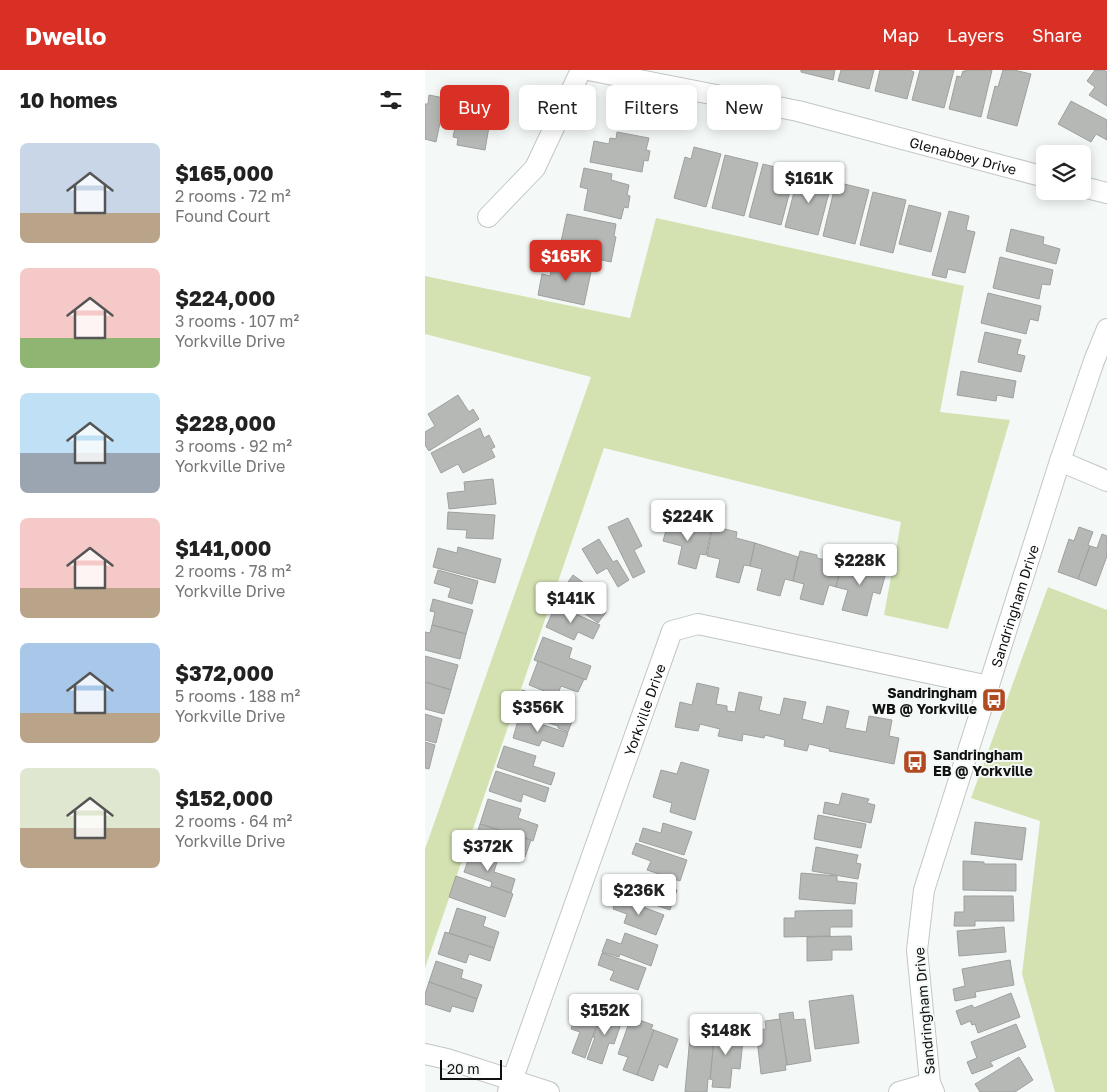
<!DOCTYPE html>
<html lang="en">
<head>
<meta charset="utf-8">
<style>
  :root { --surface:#fff; --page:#f2f2f2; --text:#222; --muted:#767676; --accent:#d93025 }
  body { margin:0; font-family:"Golos Text",sans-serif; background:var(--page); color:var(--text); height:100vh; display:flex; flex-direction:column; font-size:19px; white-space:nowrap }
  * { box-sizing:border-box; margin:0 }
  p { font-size:16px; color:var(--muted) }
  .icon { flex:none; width:28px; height:28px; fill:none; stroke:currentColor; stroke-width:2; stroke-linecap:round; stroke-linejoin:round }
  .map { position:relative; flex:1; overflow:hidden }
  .side { display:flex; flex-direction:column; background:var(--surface); width:425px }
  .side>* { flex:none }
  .top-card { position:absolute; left:15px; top:15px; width:475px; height:45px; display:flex; gap:10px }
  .tools { position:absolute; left:611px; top:75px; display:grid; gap:10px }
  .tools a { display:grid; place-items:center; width:55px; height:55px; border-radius:8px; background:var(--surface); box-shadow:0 2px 12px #0003; font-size:25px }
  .scale { position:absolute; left:15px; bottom:12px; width:62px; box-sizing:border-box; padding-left:5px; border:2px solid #101111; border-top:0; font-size:14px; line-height:18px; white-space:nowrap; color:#101111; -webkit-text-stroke:4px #f4f9f7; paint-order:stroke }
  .price { position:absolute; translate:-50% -42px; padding:0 11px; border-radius:5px; background:#fff; color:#222; font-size:16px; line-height:32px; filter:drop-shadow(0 1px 2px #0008) }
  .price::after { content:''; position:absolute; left:50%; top:30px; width:15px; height:11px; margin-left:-8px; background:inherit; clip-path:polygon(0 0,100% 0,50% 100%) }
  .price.current { background:var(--accent); color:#fff }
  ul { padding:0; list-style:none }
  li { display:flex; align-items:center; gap:15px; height:125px; padding:0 20px }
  li span { display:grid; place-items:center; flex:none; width:140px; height:100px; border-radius:8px; color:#555 }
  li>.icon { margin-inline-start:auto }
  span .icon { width:60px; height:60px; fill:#fffc; stroke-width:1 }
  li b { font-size:21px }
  h2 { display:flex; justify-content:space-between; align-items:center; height:60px; padding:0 20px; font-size:21px }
  .chip { padding:0 18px; border-radius:8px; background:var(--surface); box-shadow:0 2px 12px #0003; font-size:18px; line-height:45px }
  .chip.current { background:var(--accent); color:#fff }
  header { display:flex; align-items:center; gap:30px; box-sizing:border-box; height:70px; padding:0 25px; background:var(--accent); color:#fff }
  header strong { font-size:24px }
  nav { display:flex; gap:28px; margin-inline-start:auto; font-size:18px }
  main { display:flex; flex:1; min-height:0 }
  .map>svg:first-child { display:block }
</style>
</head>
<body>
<header>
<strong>Dwello</strong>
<nav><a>Map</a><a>Layers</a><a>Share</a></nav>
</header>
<main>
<section class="side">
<h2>10 homes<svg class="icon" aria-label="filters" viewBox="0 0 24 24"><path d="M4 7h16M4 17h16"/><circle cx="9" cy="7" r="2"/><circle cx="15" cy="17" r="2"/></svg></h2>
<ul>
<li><span style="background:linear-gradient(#c9d6e8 70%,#b9a48a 0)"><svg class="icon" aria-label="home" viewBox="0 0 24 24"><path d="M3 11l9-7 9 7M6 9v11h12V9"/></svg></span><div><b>$165,000</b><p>2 rooms · 72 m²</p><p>Found Court</p></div></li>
<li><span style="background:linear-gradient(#f6c9c9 70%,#8fb573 0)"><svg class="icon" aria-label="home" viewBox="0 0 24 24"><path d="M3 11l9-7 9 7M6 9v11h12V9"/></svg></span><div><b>$224,000</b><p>3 rooms · 107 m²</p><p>Yorkville Drive</p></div></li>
<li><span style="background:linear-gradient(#bfe0f5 60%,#9aa5b1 0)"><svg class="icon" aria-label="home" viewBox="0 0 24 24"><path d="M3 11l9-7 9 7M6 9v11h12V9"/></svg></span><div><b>$228,000</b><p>3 rooms · 92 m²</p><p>Yorkville Drive</p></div></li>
<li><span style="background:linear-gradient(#f6c9c9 70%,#b9a48a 0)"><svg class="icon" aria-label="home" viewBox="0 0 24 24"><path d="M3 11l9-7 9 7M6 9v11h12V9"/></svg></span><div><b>$141,000</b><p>2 rooms · 78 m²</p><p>Yorkville Drive</p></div></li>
<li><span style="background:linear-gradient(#a9c7e8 70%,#b9a48a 0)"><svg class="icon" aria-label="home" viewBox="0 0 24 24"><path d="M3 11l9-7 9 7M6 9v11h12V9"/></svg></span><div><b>$372,000</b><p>5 rooms · 188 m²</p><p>Yorkville Drive</p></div></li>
<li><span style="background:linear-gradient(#dfe7d0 60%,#b9a48a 0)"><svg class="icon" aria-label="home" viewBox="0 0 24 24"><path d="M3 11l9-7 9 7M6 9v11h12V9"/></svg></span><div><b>$152,000</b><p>2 rooms · 64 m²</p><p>Yorkville Drive</p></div></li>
</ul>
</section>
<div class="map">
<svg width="682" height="1022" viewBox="0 0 682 1022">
  <rect width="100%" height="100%" fill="#f4f9f7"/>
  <g fill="#d4e2b2">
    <polygon points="231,148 539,216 515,342 585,350 523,559 459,545 476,452 179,378 0,898 0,779 166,307 0,264 0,206 205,248"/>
    <polygon points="623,517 682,540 682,1022 630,1022 597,904 615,751 546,728"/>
  </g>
  <g fill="#b6b8b6" stroke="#9ea09e">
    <polygon points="376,0 410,0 408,10 376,2"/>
    <polygon points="416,0 449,0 444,19 413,11"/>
    <polygon points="455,0 484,0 489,2 482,29 450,21"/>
    <polygon points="495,0 529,0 519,38 487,30"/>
    <polygon points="540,0 567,0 556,47 524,39 532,6 536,7 538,1 540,2"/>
    <polygon points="578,0 589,0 606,4 592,56 562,48 570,16 573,17"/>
    <polygon points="670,0 679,0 682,2 682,36 664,25 670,17 662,11"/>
    <polygon points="4,25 24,29 20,48 16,48 11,72 0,69 0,34 3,34"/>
    <polygon points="33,30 53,34 51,42 66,45 60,80 32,75 33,68 28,67 30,58 27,58"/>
    <polygon points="646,31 682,50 682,70 671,64 666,72 633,54"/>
    <polygon points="192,62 224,68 221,80 225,81 223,91 219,90 217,102 165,92 169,71 184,74 185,68 191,69"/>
    <polygon points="269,77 296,84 281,137 249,128 260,87 266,89"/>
    <polygon points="300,85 333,93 319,146 287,138"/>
    <polygon points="338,94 370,102 356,155 324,147"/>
    <polygon points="159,98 187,104 186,110 204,115 202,125 205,126 203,138 199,137 196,149 159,140 163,119 155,117"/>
    <polygon points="374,103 407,111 393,165 360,157"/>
    <polygon points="411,112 444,120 430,174 398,166"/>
    <polygon points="448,122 481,130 468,183 435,175"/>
    <polygon points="484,135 516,143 506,182 474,174"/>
    <polygon points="524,141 544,146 541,160 550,162 540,203 523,199 521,208 507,205"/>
    <polygon points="142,144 191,154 189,166 191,167 186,192 134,181"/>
    <polygon points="586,159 619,167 618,174 635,179 631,194 581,181"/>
    <polygon points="575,187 628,200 625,215 617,214 614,229 568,218"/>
    <polygon points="129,188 167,197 159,235 113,225 117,204 125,206"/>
    <polygon points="563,223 616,236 613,251 605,249 601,264 556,253"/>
    <polygon points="560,262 596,270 592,284 600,286 596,302 553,292"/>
    <polygon points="536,301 591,311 588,328 572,325 571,331 532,325"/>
    <polygon points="33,325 44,342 48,339 54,349 4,381 0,375 0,362 10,356 3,344"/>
    <polygon points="55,358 59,368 64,365 70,377 66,379 70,387 38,403 33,394 16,403 6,383"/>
    <polygon points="68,409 71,434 24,439 22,423 40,421 39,412"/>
    <polygon points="23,442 70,445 68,469 41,468 42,460 22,459"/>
    <polygon points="203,448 217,476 209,480 220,502 208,508 183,457"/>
    <polygon points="244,450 286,461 281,485 275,484 271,499 253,494 257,476 238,471"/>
    <polygon points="288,456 312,462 311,468 330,473 325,496 319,495 314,513 291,507 295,489 282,486"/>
    <polygon points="654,457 668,462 663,475 665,476 653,509 633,502 644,469 649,471"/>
    <polygon points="677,464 682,466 682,486 671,516 653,509 665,476 672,478"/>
    <polygon points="174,469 188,492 192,490 204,510 193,517 182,498 172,504 157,479"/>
    <polygon points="330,473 373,487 368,511 360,509 355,526 332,520 337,499 325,496"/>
    <polygon points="33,477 76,489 70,513 8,497 13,478 32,483"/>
    <polygon points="375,481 392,485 392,488 417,494 411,517 404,515 398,535 375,529 379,514 368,511"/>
    <polygon points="438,493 462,499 455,524 448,522 442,546 417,540 423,520 411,517 417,494 436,499"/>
    <polygon points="13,500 53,511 47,534 23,527 26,518 9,513"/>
    <polygon points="148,505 170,521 164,529 181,542 173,553 134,525"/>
    <polygon points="8,529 48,540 41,564 7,555 10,542 5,541"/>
    <polygon points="131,535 175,555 168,569 153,562 149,570 121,557"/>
    <polygon points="7,555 41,564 35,589 0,580 0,562 5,563"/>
    <polygon points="118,567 147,578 144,588 166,596 161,610 109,590"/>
    <polygon points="0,586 33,595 26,620 0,612"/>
    <polygon points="113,591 159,609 153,622 136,616 132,626 104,615"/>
    <polygon points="0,612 26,620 19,644 0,639"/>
    <polygon points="272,613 294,618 291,634 302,636 302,641 310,642 314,622 337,627 334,640 355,645 359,628 381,632 377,649 398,654 402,636 424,641 420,658 441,662 444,646 467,650 464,666 474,668 469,694 404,681 405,679 384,674 382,681 359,676 360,670 340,665 339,668 318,664 317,671 293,666 295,659 275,654 273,661 250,657 255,632 267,635"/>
    <polygon points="97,620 129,631 126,642 148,649 143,662 133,658 133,656 90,642"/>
    <polygon points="0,644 17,649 11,673 0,670"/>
    <polygon points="94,647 143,663 138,677 117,670 114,676 88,668"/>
    <polygon points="0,672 10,675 4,699 0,698"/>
    <polygon points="79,676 111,686 108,696 130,703 126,715 72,697"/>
    <polygon points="256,692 284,700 270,750 245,742 247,733 228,727 236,700 252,704"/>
    <polygon points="71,701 124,718 120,732 98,724 96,732 64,721"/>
    <polygon points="417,723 444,729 442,733 450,735 446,753 398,743 400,732 414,735"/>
    <polygon points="63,729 96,739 93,748 113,755 108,771 55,754"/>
    <polygon points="393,745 441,754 436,778 389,769"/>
    <polygon points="550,752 601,758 597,790 546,784"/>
    <polygon points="238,753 267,762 259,785 214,771 218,758 236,763"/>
    <polygon points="55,754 106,770 100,787 82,781 80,786 48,776"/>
    <polygon points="211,773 262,790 255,811 222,800 226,791 207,784"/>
    <polygon points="391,777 433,785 431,793 436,794 433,809 387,801"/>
    <polygon points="46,782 72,792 69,802 90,809 86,823 66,816 67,812 39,802"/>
    <polygon points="538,791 559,792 559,794 591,794 591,821 538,820"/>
    <polygon points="376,803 412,806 412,811 432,813 430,834 374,829"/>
    <polygon points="31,806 65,818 66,816 88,824 80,847 24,827"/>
    <polygon points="226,811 252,820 245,840 215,830 214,833 193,826 197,812 223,821"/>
    <polygon points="539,826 588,826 589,851 550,851 550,856 529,856 530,842 539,842"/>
    <polygon points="192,827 239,845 231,865 199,853 202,844 188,839"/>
    <polygon points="32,838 61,847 58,856 74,862 69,878 24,863"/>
    <polygon points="427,840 427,857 405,857 405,866 359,867 359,848 370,848 370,841"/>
    <polygon points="579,857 581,882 534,886 532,861"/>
    <polygon points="20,862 69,878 65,891 44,884 41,893 13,884"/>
    <polygon points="200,863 233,875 226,896 195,884 194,887 177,882 182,869 196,874"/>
    <polygon points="426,866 427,880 407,880 407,890 382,891 382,867"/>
    <polygon points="177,883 221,898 213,920 185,910 189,901 173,895"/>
    <polygon points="585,890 589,915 550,922 551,927 530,931 528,919 540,916 537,899"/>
    <polygon points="11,891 38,900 36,908 57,915 52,929 4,912"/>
    <polygon points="4,912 52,929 48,942 27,936 25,942 0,934 0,924"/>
    <polygon points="586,923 595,947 553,963 550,954 547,955 545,951 536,955 531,941 547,935 549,938"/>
    <polygon points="428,925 434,973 390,979 384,931"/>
    <polygon points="157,929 178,937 160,988 147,983 155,962 146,959"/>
    <polygon points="178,941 198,948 189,974 184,973 177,994 162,989 170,967 168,967"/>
    <polygon points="368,942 369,950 380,949 386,991 362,995 354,944"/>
    <polygon points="206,947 228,955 226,959 229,960 212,1005 198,1000 203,987 193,984"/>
    <polygon points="355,949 362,995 360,995 361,1000 336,1004 331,960 341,959 340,951"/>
    <polygon points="591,954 601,977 565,992 568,996 547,1004 542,992 552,988 546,972"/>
    <polygon points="294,958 319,960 315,999 307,998 305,1018 287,1017 288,1010 285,1009 289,968 293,969"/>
    <polygon points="229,960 253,969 242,998 234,994 228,1011 212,1005"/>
    <polygon points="265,966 289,968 285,1009 283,1009 282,1022 260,1022"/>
    <polygon points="594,987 608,1010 590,1022 555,1022 550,1014"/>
  </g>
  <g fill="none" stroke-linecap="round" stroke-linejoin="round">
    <defs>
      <g id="street">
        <path id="s1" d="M163 0 373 41 620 107"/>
        <polyline points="658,117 682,123"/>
        <polyline points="63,147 110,98 156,0"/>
        <polyline points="635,391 682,411"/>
        <polyline points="0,984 22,989 124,1022"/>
        <path id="s2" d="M83 1022 247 561 273 554 564 616"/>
        <polyline points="474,1022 505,1013"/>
        <path id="s3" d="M509 1022 505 1013 492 880 499 820 635 391 669 291 682 259"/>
      </g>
    </defs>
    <use href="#street" stroke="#c2c6c5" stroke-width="22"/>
    <use href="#street" stroke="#fff" stroke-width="20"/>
  </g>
  <defs>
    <symbol id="bus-square" viewBox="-11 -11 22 22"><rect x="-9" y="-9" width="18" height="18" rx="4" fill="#b14a21" stroke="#f4f9f7"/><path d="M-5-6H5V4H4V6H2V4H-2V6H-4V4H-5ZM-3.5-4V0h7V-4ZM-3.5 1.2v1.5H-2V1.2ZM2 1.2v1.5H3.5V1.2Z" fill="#fff"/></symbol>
  </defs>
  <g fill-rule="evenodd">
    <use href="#bus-square" x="555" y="616" width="28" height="28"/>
    <use href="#bus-square" x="476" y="678" width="28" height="28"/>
  </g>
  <g text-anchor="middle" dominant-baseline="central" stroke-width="4" stroke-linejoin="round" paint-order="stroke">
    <g font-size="14" fill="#101111" stroke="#f4f9f7">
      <text stroke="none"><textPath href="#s1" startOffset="385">Glenabbey Drive</textPath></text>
      <text stroke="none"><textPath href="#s3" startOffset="502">Sandringham Drive</textPath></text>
      <text stroke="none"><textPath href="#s2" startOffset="406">Yorkville Drive</textPath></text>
      <text transform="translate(499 941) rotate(-95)">Sandringham Drive</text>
    </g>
    <g font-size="14" font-weight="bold" fill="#101111" stroke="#f4f9f7" text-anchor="end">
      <text x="552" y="622">Sandringham<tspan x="552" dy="16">WB @ Yorkville</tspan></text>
      <text x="508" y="684" text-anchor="start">Sandringham<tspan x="508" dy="16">EB @ Yorkville</tspan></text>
    </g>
  </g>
</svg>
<div class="tools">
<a><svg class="icon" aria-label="layers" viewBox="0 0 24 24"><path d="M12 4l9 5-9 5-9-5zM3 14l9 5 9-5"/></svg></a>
</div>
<div class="scale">20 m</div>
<b class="price" style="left:384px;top:134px">$161K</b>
<b class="price current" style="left:141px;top:212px">$165K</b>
<b class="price" style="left:263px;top:472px">$224K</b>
<b class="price" style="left:435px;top:516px">$228K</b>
<b class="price" style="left:146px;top:554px">$141K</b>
<b class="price" style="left:113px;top:663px">$356K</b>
<b class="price" style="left:63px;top:802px">$372K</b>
<b class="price" style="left:214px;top:846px">$236K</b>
<b class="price" style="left:180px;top:966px">$152K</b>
<b class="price" style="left:301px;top:986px">$148K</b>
<div class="top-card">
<a class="chip current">Buy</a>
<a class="chip">Rent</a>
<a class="chip">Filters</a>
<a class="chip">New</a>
</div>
</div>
</main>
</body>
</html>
